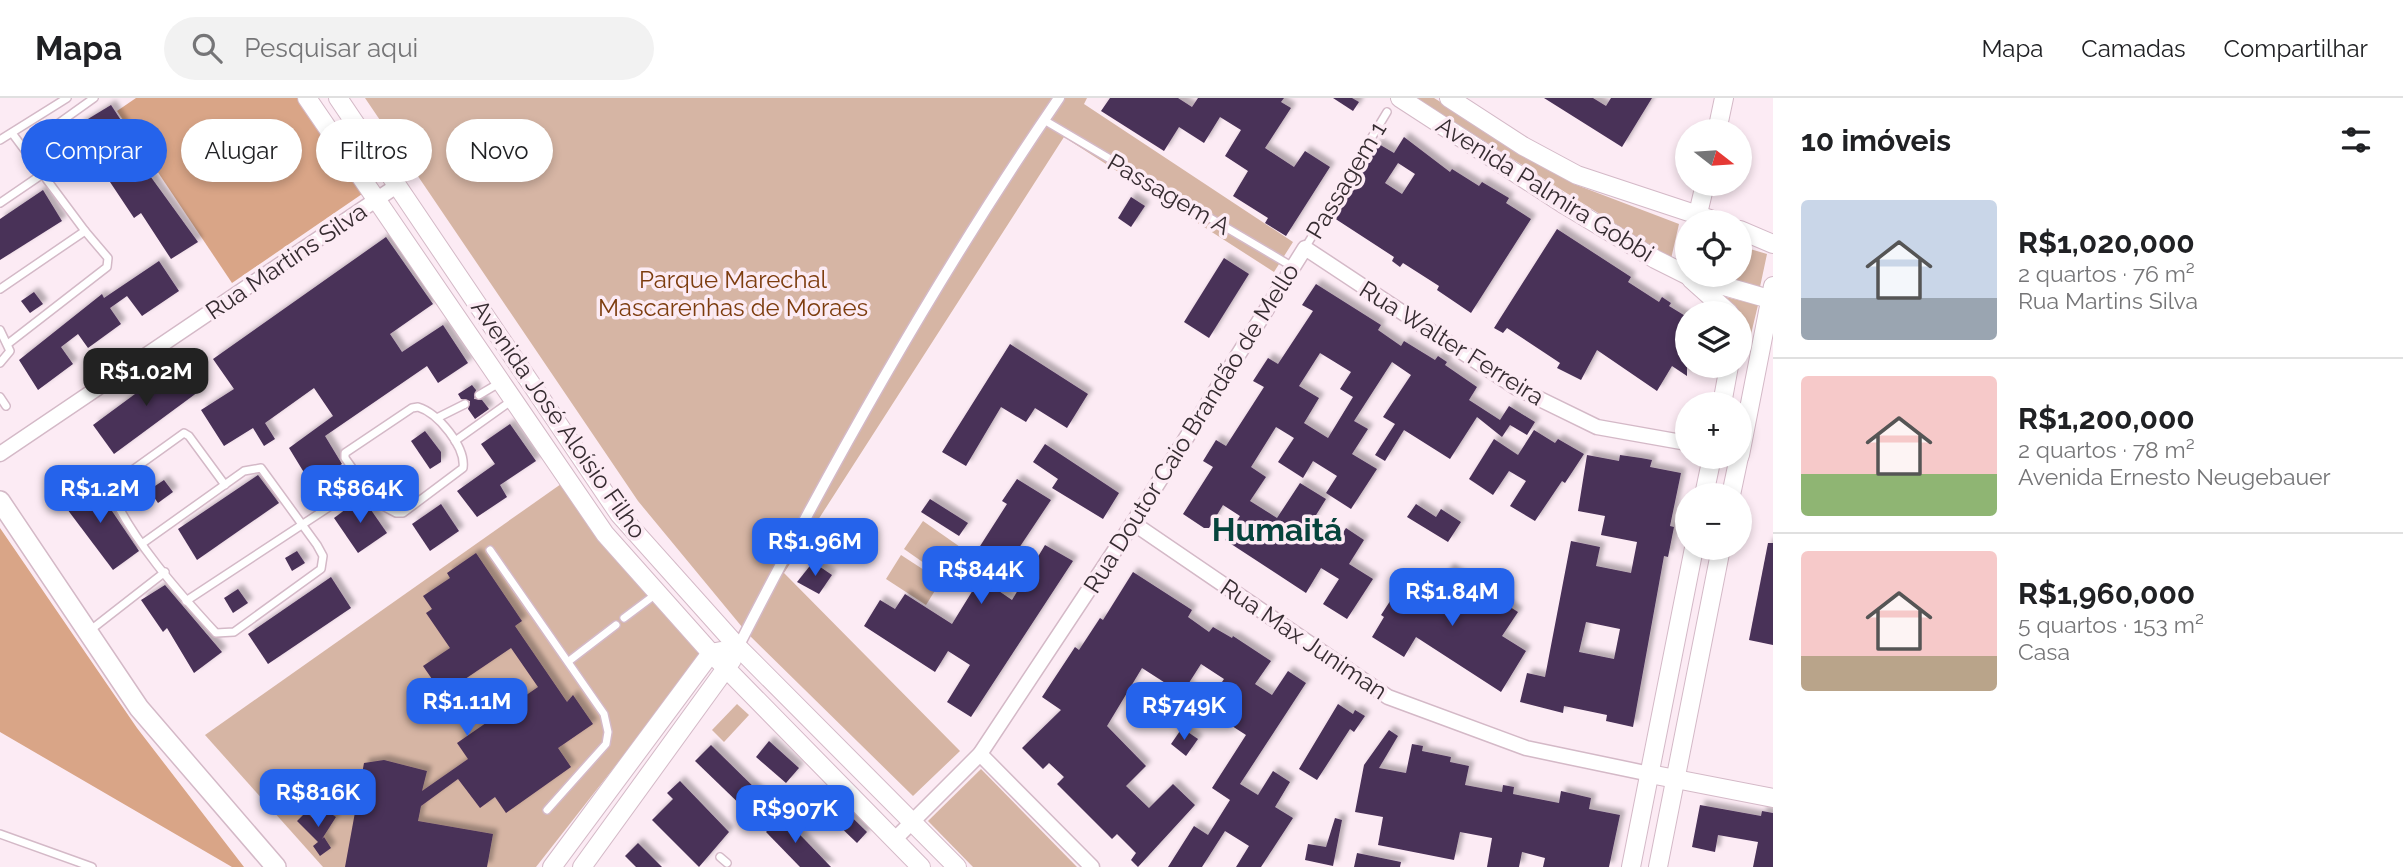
<!DOCTYPE html>
<html lang="pt">
<head>
<meta charset="utf-8">
<style>
  :root { --surface:#fff; --page:#f2f2f2; --text:#202124; --muted:#757577; --line:#e0e0e0; --accent:#2563eb }
  body { margin:0; font-family:Raleway,sans-serif; background:var(--page); color:var(--text); height:100vh; display:flex; flex-direction:column; font-size:26px; white-space:nowrap }
  * { box-sizing:border-box; margin:0 }
  p { font-size:23px; color:var(--muted) }
  .icon { flex:none; width:38px; height:38px; fill:none; stroke:currentColor; stroke-width:2; stroke-linecap:round; stroke-linejoin:round }
  .map { position:relative; flex:1; overflow:hidden }
  .details { display:flex; flex-direction:column; background:var(--surface); width:630px }
  .details>* { flex:none }
  .top-card { position:absolute; left:21px; top:21px; width:665px; height:63px; display:flex; gap:14px }
  .needle { width:46px; rotate:107deg }
  .fabs { position:absolute; left:1675px; top:21px; display:grid; gap:14px }
  .fabs a { display:grid; place-items:center; width:77px; height:77px; border-radius:50%; background:var(--surface); box-shadow:0 4px 10px #0003; font-size:35px }
  .price { position:absolute; translate:-50% -60px; padding:0 16px; border-radius:14px; background:var(--accent); color:#fff; font-size:23px; line-height:46px; filter:drop-shadow(0 2px 4px #0008) }
  .price::after { content:''; position:absolute; left:50%; top:42px; width:21px; height:16px; margin-left:-10px; background:inherit; clip-path:polygon(0 0,100% 0,50% 100%) }
  .price.selected { background:#222; color:#fff }
  ul { padding:0; list-style:none }
  li { display:flex; align-items:center; gap:21px; height:175px; padding:0 28px }
  li+li { border-top:2px solid var(--line) }
  li span { display:grid; place-items:center; flex:none; width:196px; height:140px; border-radius:7px; color:#555 }
  li>.icon { margin-inline-start:auto }
  span .icon { width:84px; height:84px; fill:#fffc; stroke-width:1 }
  li b { font-size:30px }
  h2 { display:flex; justify-content:space-between; align-items:center; height:84px; padding:0 28px; font-size:30px }
  .pill { padding:0 24px; border-radius:32px; background:var(--surface); box-shadow:0 4px 10px #0003; font-size:24px; line-height:63px }
  .pill.selected { background:var(--accent); color:#fff }
  header { display:flex; align-items:center; gap:42px; box-sizing:border-box; height:98px; padding:0 35px; background:var(--surface); border-bottom:2px solid var(--line) }
  header strong { font-size:33px }
  nav { display:flex; gap:38px; margin-inline-start:auto; font-size:24px }
  .search { width:490px; height:63px; background:var(--page); display:flex; align-items:center; gap:18px; box-sizing:border-box; padding:0 24px; border-radius:38px; color:var(--muted); font-size:26px }
  main { display:flex; flex:1; min-height:0 }
  .map>svg:first-child { display:block }
</style>
</head>
<body>
<header>
<strong>Mapa</strong>
<div class="search"><svg class="icon" aria-label="search" viewBox="0 0 24 24"><circle cx="10" cy="10" r="6"/><path d="M15 15l6 6"/></svg>Pesquisar aqui</div>
<nav><a>Mapa</a><a>Camadas</a><a>Compartilhar</a></nav>
</header>
<main>
<div class="map">
<svg width="1773" height="769" viewBox="0 0 1773 769">
  <defs>
    <filter id="shadow"><feDropShadow dx="5" dy="-5" stdDeviation="2" flood-color="#0004"/></filter>
  </defs>
  <rect width="100%" height="100%" fill="#fcebf4"/>
  <g fill="#d6b5a4">
    <polygon points="365,0 1087,0 1084,6 1293,144 1274,174 1064,39 784,475 960,653 913,698 747,535 638,403"/>
    <polygon points="1416,0 1434,0 1574,86 1679,126 1671,161"/>
    <polygon points="1740,148 1767,156 1760,189 1706,177 1740,177"/>
    <polygon points="1722,198 1758,207 1746,257 1740,232 1740,215 1735,215"/>
    <polygon points="561,386 703,556 536,769 323,769 205,637"/>
    <polygon points="923,423 963,451 944,479 904,451"/>
    <polygon points="901,457 941,483 926,507 886,481"/>
    <polygon points="737,606 749,617 724,644 712,632"/>
    <polygon points="981,671 1077,769 973,769 928,723"/>
  </g>
  <g fill="#d9a587">
    <polygon points="136,0 302,0 365,94 232,185 117,13"/>
    <polygon points="0,430 137,630 244,769 232,769 0,634"/>
  </g>
  <g fill="#4a3058" fill-rule="evenodd" filter="url(#shadow)">
    <polygon points="1110,0 1178,0 1192,9 1198,0 1284,0 1281,4 1291,10 1265,50 1294,69 1305,53 1330,69 1286,138 1265,125 1268,120 1233,98 1248,73 1225,58 1241,32 1220,19 1204,45 1179,29 1164,53 1101,13"/>
    <polygon points="1333,0 1352,0 1359,4 1353,13"/>
    <polygon points="1544,0 1593,0 1606,8 1611,0 1652,0 1622,49"/>
    <polygon points="111,7 134,42 103,64 78,27"/>
    <path d="M1404 39 1450 74 1452 71 1479 88 1482 84 1509 100 1506 105 1531 121 1471 215 1437 192 1439 188 1403 165 1400 169 1392 163 1394 159 1331 118 1377 45 1394 55ZM1398 65 1415 76 1402 96 1385 85Z"/>
    <polygon points="140,64 198,144 171,161 141,115 134,120 110,84"/>
    <polygon points="43,92 62,123 0,162 0,121"/>
    <polygon points="1131,99 1145,108 1131,129 1118,120"/>
    <polygon points="1557,131 1631,179 1628,184 1659,204 1662,199 1671,205 1669,208 1687,219 1687,278 1672,268 1657,293 1597,252 1581,282 1557,270 1560,265 1507,230 1503,235 1494,230"/>
    <polygon points="386,139 433,206 390,236 402,254 443,227 468,265 438,285 427,268 325,338 342,366 311,386 289,350 333,318 314,290 265,325 275,341 264,348 253,330 224,348 201,312 234,291 213,261"/>
    <polygon points="1224,160 1249,176 1209,240 1184,224"/>
    <polygon points="159,163 179,193 142,218 127,198 110,210 121,226 88,250 78,236 61,249 73,266 38,292 19,262 102,196 104,200"/>
    <path d="M1316 186 1381 227 1378 232 1401 248 1404 243 1435 262 1438 258 1447 264 1445 267 1477 289 1469 302 1500 322 1509 308 1535 324 1527 337 1510 327 1502 339 1477 319 1450 361 1404 332 1385 363 1375 357 1395 326 1383 319 1411 277 1392 264 1354 323 1368 331 1352 356 1377 371 1351 411 1326 395 1337 378 1313 363 1303 380 1278 364 1294 340 1276 329 1251 369 1266 379 1250 403 1277 420 1300 385 1326 401 1308 430 1335 447 1346 430 1364 442 1349 466 1373 481 1347 521 1323 506 1339 481 1321 470 1306 495 1225 442 1240 418 1223 407 1209 430H1204L1183 416 1213 369 1203 363 1216 342 1226 348 1264 289 1253 283 1268 260 1278 266 1313 213 1302 207ZM1320 255 1351 274 1340 291 1353 299 1328 340 1304 325 1319 300 1299 288Z"/>
    <polygon points="34,194 43,206 30,215 21,203"/>
    <polygon points="1010,246 1088,296 1067,330 1035,310 1026,324 1001,309 966,368 942,354"/>
    <polygon points="177,265 198,294 114,356 93,327"/>
    <polygon points="472,287 476,292 474,301 482,302 489,311 475,321 468,311 470,303 461,301 458,296"/>
    <polygon points="510,326 536,363 500,387 507,399 477,419 457,393 495,366 481,346"/>
    <polygon points="1534,332 1555,345 1558,341 1584,356 1565,385 1562,383 1535,423 1510,408 1526,383 1509,373 1493,397 1469,381 1494,341 1518,357"/>
    <polygon points="425,333 441,354 441,364 430,371 411,343"/>
    <polygon points="1045,346 1119,395 1103,421 1052,390 1058,381 1033,364"/>
    <path d="M1587 357 1619 363 1620 357 1641 360 1652 362 1650 369 1681 375 1670 428 1674 429 1668 459 1664 458 1633 629 1606 623 1607 617 1564 608 1563 615 1520 604 1527 575 1545 579 1571 443 1600 449 1596 468 1631 475 1637 444 1601 437 1605 418 1578 413ZM1586 524 1620 531 1614 561 1579 554Z"/>
    <polygon points="258,377 279,405 197,462 178,431"/>
    <polygon points="1017,381 1051,402 993,489 1012,502 1045,447 1073,463 971,619 947,604 970,567 948,553 935,574 864,528 880,502 895,511 905,496 952,526 981,479 966,470 1007,406 1002,403"/>
    <polygon points="91,382 139,453 113,472 61,403"/>
    <polygon points="164,382 173,394 158,405 149,392"/>
    <polygon points="362,399 387,435 358,455 334,420"/>
    <polygon points="930,401 968,425 959,438 921,414"/>
    <polygon points="441,406 459,433 430,453 412,426"/>
    <polygon points="1416,406 1436,419 1441,411 1461,424 1448,444 1407,419"/>
    <polygon points="1768,445 1773,445 1773,547 1749,542"/>
    <polygon points="297,453 305,465 292,473 285,460"/>
    <polygon points="476,455 522,523 515,528 567,604 573,597 593,626 558,650 571,669 506,715 495,699 480,710 458,681 421,708 418,723 493,736 487,769 345,769 364,665 384,662 427,673 422,693 468,661 457,645 538,589 511,550 437,600 427,585 432,581 423,568 450,550 426,515 432,511 423,498 450,480 447,475"/>
    <polygon points="813,464 832,477 819,496 797,484"/>
    <polygon points="1449,470 1467,482 1457,498 1482,514 1493,498 1518,514 1502,538 1526,553 1501,594 1416,539 1404,559 1372,539 1384,519 1381,517 1407,477 1433,494"/>
    <path d="M1133 474 1192 512 1188 519 1209 534 1213 529 1232 540 1233 538 1271 563 1255 586 1272 597 1288 573 1306 585 1240 686 1258 697 1273 673 1290 684 1275 709 1293 720 1261 769H1236L1249 748 1225 733 1202 769H1168L1194 728 1208 737 1230 702 1212 690 1246 637 1142 570 1107 628 1146 668 1126 688 1149 710 1173 686 1195 707 1138 769 1131 762 1136 755 1117 736 1112 741 1057 686 1064 679 1049 665 1043 671 1022 650 1061 612 1042 599 1075 549 1079 552 1100 520 1103 522ZM1201 566 1224 581 1210 602 1187 588Z"/>
    <polygon points="331,479 351,510 268,566 248,536"/>
    <polygon points="165,487 222,554 194,575 167,530 163,534 141,502"/>
    <polygon points="238,491 248,505 233,515 224,500"/>
    <polygon points="1338,606 1353,616 1355,612 1365,618 1354,634 1350,631 1317,682 1299,671"/>
    <polygon points="1182,630 1198,641 1186,658 1171,646"/>
    <polygon points="1389,632 1398,638 1379,670 1406,675 1412,646 1423,648 1422,653 1451,659 1450,664 1469,668 1465,687 1502,694 1503,687 1514,689 1513,696 1559,705 1561,693 1591,700 1589,711 1620,717 1609,769 1543,769 1545,760 1522,754 1519,769 1487,769 1492,740 1460,734 1454,762 1378,747 1383,719 1355,714 1364,667"/>
    <polygon points="769,643 799,670 786,685 756,659"/>
    <polygon points="711,647 766,701 751,717 695,663"/>
    <polygon points="680,683 729,734 699,769 652,722 673,701 667,695"/>
    <polygon points="824,692 867,734 857,745 813,703"/>
    <polygon points="1700,707 1761,718 1762,713 1773,715 1773,769 1753,769 1758,744 1718,737 1715,754 1692,749"/>
    <polygon points="324,711 336,719 322,741 324,739 331,750 320,758 313,748 318,744 297,723 306,714 316,723"/>
    <polygon points="782,718 831,769 800,769 766,734"/>
    <polygon points="1335,720 1342,722 1333,768 1305,762 1308,746 1326,749"/>
    <polygon points="638,745 662,769 636,769 625,758"/>
    <polygon points="1357,755 1401,764 1400,769 1354,769"/>
  </g>
  <g fill="none" stroke-linecap="round" stroke-linejoin="round">
    <defs>
      <g id="service">
        <polyline points="1044,22 1293,169"/>
        <polyline points="0,42 67,0"/>
        <polyline points="24,50 94,0"/>
        <polyline points="0,105 44,75"/>
        <polyline points="1305,150 1387,14"/>
        <polyline points="0,191 85,133 12,35"/>
        <polyline points="0,232 10,253 0,265"/>
        <polyline points="9,245 107,169 108,160 85,133"/>
        <polyline points="479,297 501,284"/>
        <polyline points="0,299 6,308"/>
        <path d="M418 309C438 315 466 349 463 370L403 415H396L377 405 345 360V355L412 310Z"/>
        <polyline points="437,320 465,306"/>
        <polyline points="455,343 511,303"/>
        <path d="M143 445 244 373 261 370 317 447 323 458 321 471 234 534 216 535C179 495 131 441 110 391L113 386 184 335 189 338 225 387"/>
        <polyline points="490,452 604,616 608,634 606,646 547,712"/>
        <polyline points="186,503 364,386"/>
        <polyline points="624,520 656,496"/>
        <polyline points="88,534 165,474"/>
        <polyline points="569,563 616,527"/>
        <polyline points="0,736 92,769"/>
        <polyline points="720,759 727,765"/>
      </g>
      <path id="pedestrian" d="M738 549C834 361 939 175 1059 0"/>
      <g id="minor">
        <polyline points="0,356 398,87"/>
        <polyline points="1133,425 1388,599 1526,650 1650,676"/>
        <polyline points="980,656 1092,769"/>
        <polyline points="895,741 980,656 1133,425 1305,150 1515,289 1597,329 1687,345"/>
      </g>
      <g id="tertiary">
        <polyline points="307,0 605,436 711,555 921,769"/>
        <polyline points="338,0 619,416 738,549 957,769"/>
        <polyline points="1400,0 1565,107 1655,161 1689,178 1773,202"/>
        <polyline points="1449,0 1523,48 1577,77 1719,124"/>
        <polyline points="1717,33 1724,0"/>
        <polyline points="1696,124 1705,86"/>
        <polyline points="1740,132 1773,146"/>
        <polyline points="1691,181 1729,215"/>
        <polyline points="1722,306 1729,268"/>
        <polyline points="1740,357 1773,188"/>
        <polyline points="1704,397 1712,359"/>
        <polyline points="1731,397 1739,359"/>
        <polyline points="1650,676 1773,700"/>
        <polyline points="552,769 711,555 721,553"/>
        <polyline points="582,769 732,562"/>
        <polyline points="1631,769 1694,450"/>
        <polyline points="1658,769 1721,450"/>
      </g>
      <polyline id="secondary" points="0,403 139,610 276,769"/>
    </defs>
    <use href="#service" stroke="#d4b9c7" stroke-width="10"/>
    <use href="#pedestrian" stroke="#d4b9c7" stroke-width="13"/>
    <use href="#minor" stroke="#d4b9c7" stroke-width="17"/>
    <use href="#tertiary" stroke="#d4b9c7" stroke-width="20"/>
    <use href="#secondary" stroke="#d4b9c7" stroke-width="22"/>
    <use href="#service" stroke="#fff" stroke-width="7"/>
    <use href="#pedestrian" stroke="#fff" stroke-width="10"/>
    <use href="#minor" stroke="#fff" stroke-width="14"/>
    <use href="#tertiary" stroke="#fff" stroke-width="18"/>
    <use href="#secondary" stroke="#fff" stroke-width="19"/>
  </g>
  <g text-anchor="middle" dominant-baseline="central" stroke-width="7" stroke-linejoin="round" paint-order="stroke">
    <g font-size="24" fill="#362c31" stroke="#fcebf4">
      <text transform="translate(1346 82) rotate(-59)">Passagem 1</text>
      <text transform="translate(1545 91) rotate(32)">Avenida Palmira Gobbi</text>
      <text transform="translate(1169 96) rotate(30)">Passagem A</text>
      <text transform="translate(286 163) rotate(-34)">Rua Martins Silva</text>
      <text transform="translate(1452 245) rotate(32)">Rua Walter Ferreira</text>
      <text transform="translate(559 321) rotate(55)">Avenida José Aloísio Filho</text>
      <text transform="translate(1191 330) rotate(-58)">Rua Doutor Caio Brandão de Mello</text>
      <text transform="translate(1304 541) rotate(34)">Rua Max Juniman</text>
    </g>
    <g font-size="24" fill="#7d3d0f" stroke="#fcebf4">
      <text x="733" y="181">Parque Marechal<tspan x="733" dy="28">Mascarenhas de Moraes</tspan></text>
    </g>
    <g font-size="32" font-weight="bold" fill="#06443c" stroke="#fcebf4">
      <text x="1277" y="431">Humaitá</text>
    </g>
  </g>
</svg>
<div class="fabs">
<a><svg class="needle" viewBox="-14 -14 28 28"><path d="M0-13l5 13h-10z" fill="#e53935"/><path d="M0 13l5-13h-10z" fill="#757577"/></svg></a>
<a><svg class="icon" aria-label="locate" viewBox="0 0 24 24"><circle cx="12" cy="12" r="6"/><path d="M12 2v4M12 18v4M2 12h4M18 12h4"/></svg></a>
<a><svg class="icon" aria-label="layers" viewBox="0 0 24 24"><path d="M12 4l9 5-9 5-9-5zM3 14l9 5 9-5"/></svg></a>
<a>+</a>
<a>−</a>
</div>
<b class="price selected" style="left:146px;top:310px">R$1.02M</b>
<b class="price" style="left:100px;top:427px">R$1.2M</b>
<b class="price" style="left:360px;top:427px">R$864K</b>
<b class="price" style="left:815px;top:480px">R$1.96M</b>
<b class="price" style="left:981px;top:508px">R$844K</b>
<b class="price" style="left:1452px;top:530px">R$1.84M</b>
<b class="price" style="left:467px;top:640px">R$1.11M</b>
<b class="price" style="left:1184px;top:644px">R$749K</b>
<b class="price" style="left:318px;top:731px">R$816K</b>
<b class="price" style="left:795px;top:747px">R$907K</b>
<div class="top-card">
<a class="pill selected">Comprar</a>
<a class="pill">Alugar</a>
<a class="pill">Filtros</a>
<a class="pill">Novo</a>
</div>
</div>
<section class="details">
<h2>10 imóveis<svg class="icon" aria-label="filters" viewBox="0 0 24 24"><path d="M4 7h16M4 17h16"/><circle cx="9" cy="7" r="2"/><circle cx="15" cy="17" r="2"/></svg></h2>
<ul>
<li><span style="background:linear-gradient(#c9d6e8 70%,#9aa5b1 0)"><svg class="icon" aria-label="home" viewBox="0 0 24 24"><path d="M3 11l9-7 9 7M6 9v11h12V9"/></svg></span><div><b>R$1,020,000</b><p>2 quartos · 76 m²</p><p>Rua Martins Silva</p></div></li>
<li><span style="background:linear-gradient(#f6c9c9 70%,#8fb573 0)"><svg class="icon" aria-label="home" viewBox="0 0 24 24"><path d="M3 11l9-7 9 7M6 9v11h12V9"/></svg></span><div><b>R$1,200,000</b><p>2 quartos · 78 m²</p><p>Avenida Ernesto Neugebauer</p></div></li>
<li><span style="background:linear-gradient(#f6c9c9 75%,#b9a48a 0)"><svg class="icon" aria-label="home" viewBox="0 0 24 24"><path d="M3 11l9-7 9 7M6 9v11h12V9"/></svg></span><div><b>R$1,960,000</b><p>5 quartos · 153 m²</p><p>Casa</p></div></li>
</ul>
</section>
</main>
</body>
</html>
